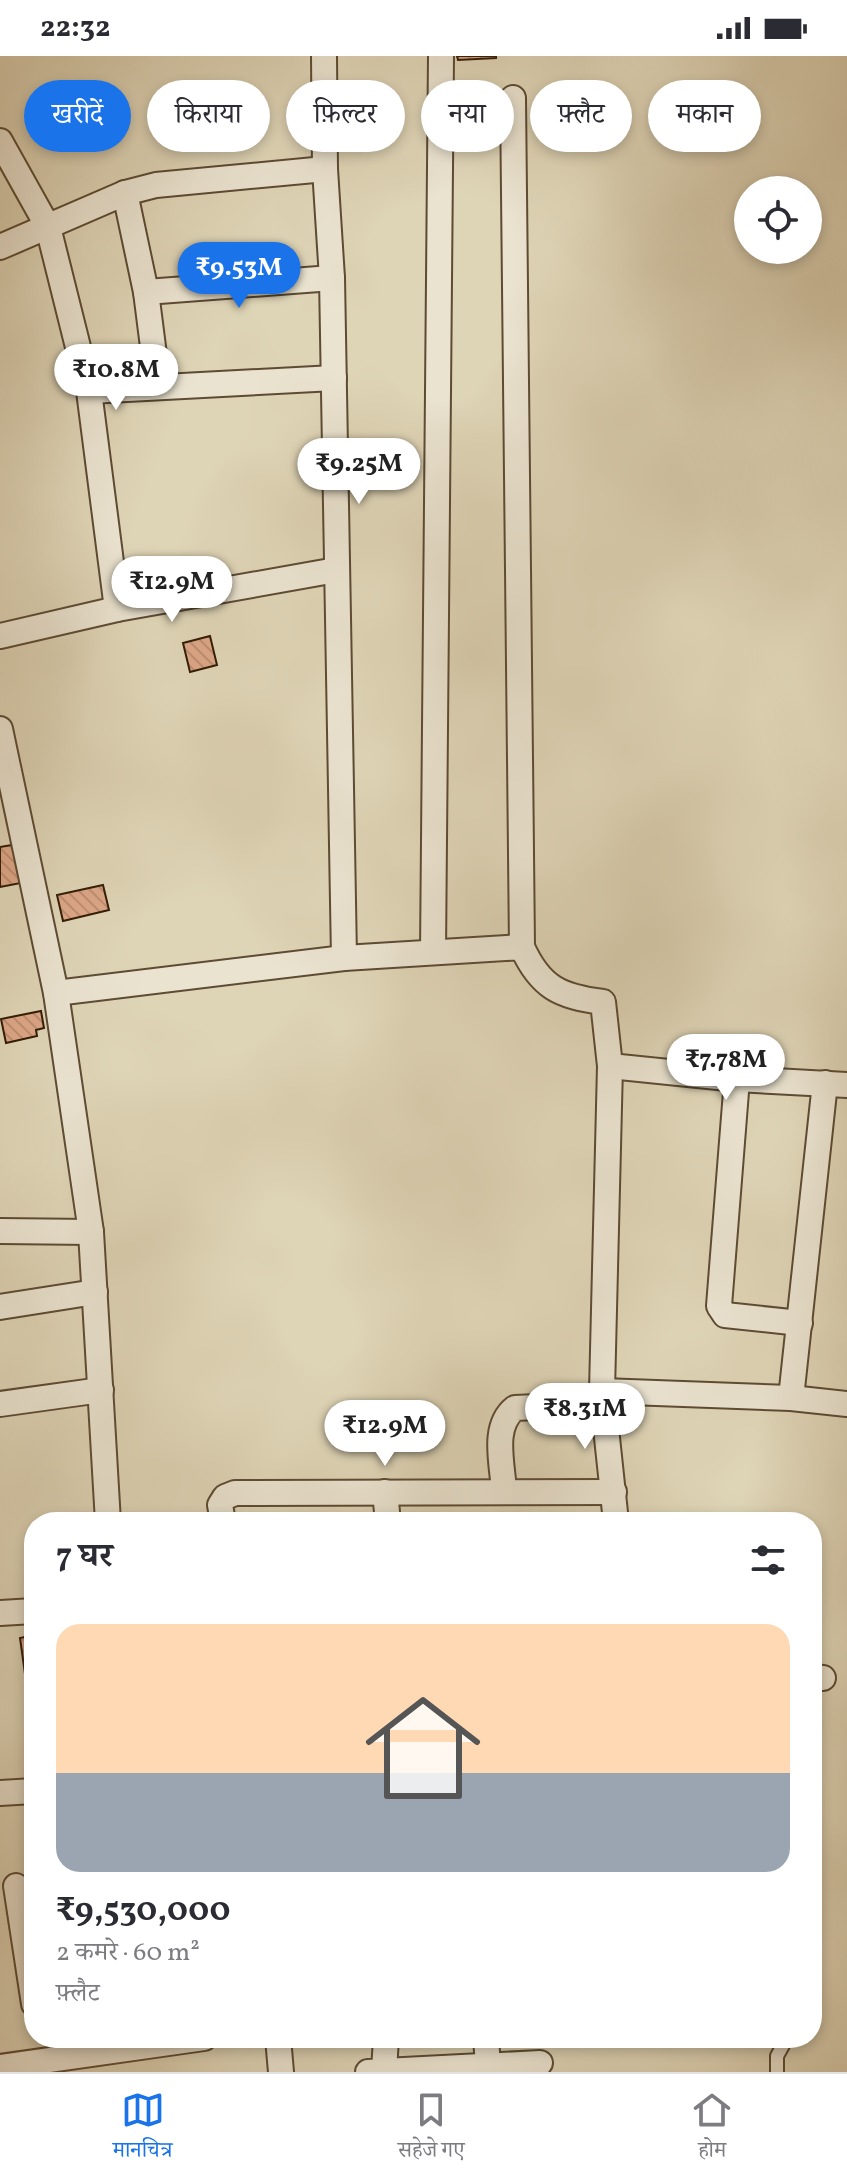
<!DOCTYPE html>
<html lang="hi">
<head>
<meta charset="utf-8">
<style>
  :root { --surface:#fff; --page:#f7f7f7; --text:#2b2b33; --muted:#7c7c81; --line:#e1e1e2; --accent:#1a73e8 }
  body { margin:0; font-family:Vollkorn,"Noto Serif Devanagari",serif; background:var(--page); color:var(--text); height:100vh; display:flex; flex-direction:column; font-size:30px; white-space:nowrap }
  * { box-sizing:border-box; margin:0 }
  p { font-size:26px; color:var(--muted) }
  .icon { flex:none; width:44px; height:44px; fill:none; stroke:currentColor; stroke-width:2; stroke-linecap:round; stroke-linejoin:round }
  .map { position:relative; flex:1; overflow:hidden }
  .panel { position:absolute; left:24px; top:1456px; width:798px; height:536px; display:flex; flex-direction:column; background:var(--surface); border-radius:32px; box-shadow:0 4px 12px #0003 }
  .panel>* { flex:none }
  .banner { position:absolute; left:24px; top:24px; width:800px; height:72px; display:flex; gap:16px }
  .controls { position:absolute; left:734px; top:120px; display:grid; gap:16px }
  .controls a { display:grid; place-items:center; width:88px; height:88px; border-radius:50%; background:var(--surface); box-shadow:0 4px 12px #0003; font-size:40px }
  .price { position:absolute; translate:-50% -68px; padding:0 18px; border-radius:28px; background:#fff; color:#222; font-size:26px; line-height:52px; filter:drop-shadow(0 2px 4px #0008) }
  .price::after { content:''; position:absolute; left:50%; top:48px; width:24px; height:18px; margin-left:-12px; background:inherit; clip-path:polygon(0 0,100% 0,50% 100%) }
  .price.on { background:var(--accent); color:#fff }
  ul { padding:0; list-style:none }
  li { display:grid; align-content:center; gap:16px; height:424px; padding:0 32px }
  li span { display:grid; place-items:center; height:248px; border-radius:24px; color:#555 }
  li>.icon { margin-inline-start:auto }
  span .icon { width:144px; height:144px; fill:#fffc; stroke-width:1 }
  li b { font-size:34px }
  h2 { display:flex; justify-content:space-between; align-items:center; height:96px; padding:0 32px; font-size:34px }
  .pill { padding:0 28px; border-radius:36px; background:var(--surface); box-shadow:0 4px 12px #0003; font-size:28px; line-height:72px }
  .pill.on { background:var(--accent); color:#fff }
  .status { display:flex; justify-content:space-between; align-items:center; height:56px; padding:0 40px; background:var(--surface); direction:ltr }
  .status svg { height:22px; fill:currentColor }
  .tab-bar { display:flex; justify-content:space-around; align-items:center; height:112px; border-top:2px solid var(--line); background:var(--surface); font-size:22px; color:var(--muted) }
  .tab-bar a { display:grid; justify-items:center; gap:4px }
  .tab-bar .on { color:var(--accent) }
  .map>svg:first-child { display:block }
</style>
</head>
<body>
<div class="status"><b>22:32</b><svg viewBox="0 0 49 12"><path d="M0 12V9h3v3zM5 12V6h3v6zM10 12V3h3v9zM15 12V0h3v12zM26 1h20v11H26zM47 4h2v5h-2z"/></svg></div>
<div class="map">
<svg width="847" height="2016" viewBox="0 0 847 2016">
  <defs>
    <pattern id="building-back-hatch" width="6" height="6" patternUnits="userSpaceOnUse" patternTransform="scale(2)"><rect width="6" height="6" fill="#dca686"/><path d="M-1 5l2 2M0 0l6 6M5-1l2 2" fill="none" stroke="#bd8e72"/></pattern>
  </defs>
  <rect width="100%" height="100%" fill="#ded4b6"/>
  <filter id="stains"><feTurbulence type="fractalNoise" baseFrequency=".0025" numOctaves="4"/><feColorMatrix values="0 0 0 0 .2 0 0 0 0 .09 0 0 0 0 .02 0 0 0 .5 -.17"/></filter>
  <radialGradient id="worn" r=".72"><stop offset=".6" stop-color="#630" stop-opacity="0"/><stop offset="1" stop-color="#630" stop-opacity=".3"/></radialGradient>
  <g fill="url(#building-back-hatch)" stroke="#321d07" stroke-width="2">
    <polygon points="457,0 496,0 496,2 458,4"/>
    <polygon points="210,580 217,609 190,616 183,587"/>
    <polygon points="18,788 26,826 0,831 0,791"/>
    <polygon points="103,829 109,854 63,865 57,839"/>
    <polygon points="41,955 44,972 36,974 37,980 6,987 1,963"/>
    <polygon points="34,1579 34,1617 25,1618 20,1582"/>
  </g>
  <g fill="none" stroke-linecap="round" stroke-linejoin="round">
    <defs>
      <polyline id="service" points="777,2016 777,2000 787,1982"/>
      <g id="minor">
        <polyline points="324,0 325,113 332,222 344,902"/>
        <polyline points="513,42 522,891"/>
        <polyline points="0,85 48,171 89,335 117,553"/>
        <polyline points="125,137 146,236 158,330"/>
        <polyline points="0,191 125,137 156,129 325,113"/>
        <polyline points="146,236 332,222"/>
        <polyline points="89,335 334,322"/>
        <polyline points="0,580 117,553 336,514"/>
        <polyline points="0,673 56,937 91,1176 108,1466"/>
        <polyline points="433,896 441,0"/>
        <path d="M56 937 344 902 522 891C540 931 560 941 603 946L610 1010 602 1335 616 1466"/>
        <polyline points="610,1010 737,1023 847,1029"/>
        <polyline points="737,1023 719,1250 725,1259 800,1267"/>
        <polyline points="0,1175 91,1176"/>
        <polyline points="0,1251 95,1236"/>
        <polyline points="602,1335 791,1342 847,1348"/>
        <polyline points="791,1342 825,1027"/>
        <polyline points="0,1348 101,1334"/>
        <polyline points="385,1436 388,1466"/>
        <path d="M504 1436C503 1409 491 1371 515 1352L604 1348"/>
        <polyline points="223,1466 220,1449 225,1441 235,1437 614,1436"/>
        <polyline points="0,1557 34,1555"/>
        <polyline points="812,1621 823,1622"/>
        <polyline points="0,1737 34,1735"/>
        <polyline points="16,1830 34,1948"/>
        <polyline points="278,1982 281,2016"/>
        <polyline points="486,1982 488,2010"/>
        <polyline points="0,2011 204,1982"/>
        <polyline points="384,2015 540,2007"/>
        <polyline points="368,2016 384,2015 386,1982"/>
      </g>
    </defs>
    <use href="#service" stroke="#5d4b33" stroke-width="16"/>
    <use href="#minor" stroke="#5d4b33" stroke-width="28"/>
    <use href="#service" stroke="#eae3d0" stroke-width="12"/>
    <use href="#minor" stroke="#eae3d0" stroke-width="24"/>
  </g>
  <rect width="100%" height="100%" filter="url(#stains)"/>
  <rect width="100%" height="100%" fill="url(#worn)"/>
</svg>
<div class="controls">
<a><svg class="icon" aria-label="locate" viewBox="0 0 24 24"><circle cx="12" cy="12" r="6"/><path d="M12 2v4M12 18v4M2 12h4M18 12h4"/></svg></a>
</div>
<b class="price on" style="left:239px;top:254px">₹9.53M</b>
<b class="price" style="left:116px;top:356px">₹10.8M</b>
<b class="price" style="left:359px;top:450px">₹9.25M</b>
<b class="price" style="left:172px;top:568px">₹12.9M</b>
<b class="price" style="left:726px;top:1046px">₹7.78M</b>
<b class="price" style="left:585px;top:1395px">₹8.31M</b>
<b class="price" style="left:385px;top:1412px">₹12.9M</b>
<div class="banner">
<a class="pill on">खरीदें</a>
<a class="pill">किराया</a>
<a class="pill">फ़िल्टर</a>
<a class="pill">नया</a>
<a class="pill">फ़्लैट</a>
<a class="pill">मकान</a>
</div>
<section class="panel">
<h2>7 घर<svg class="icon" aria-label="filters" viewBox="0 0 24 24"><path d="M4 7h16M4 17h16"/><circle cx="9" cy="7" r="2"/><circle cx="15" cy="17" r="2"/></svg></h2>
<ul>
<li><span style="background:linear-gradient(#ffd9b3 60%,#9aa5b1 0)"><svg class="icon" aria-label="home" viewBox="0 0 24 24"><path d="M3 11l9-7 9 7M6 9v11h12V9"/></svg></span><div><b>₹9,530,000</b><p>2 कमरे · 60 m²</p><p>फ़्लैट</p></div></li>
</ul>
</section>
</div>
<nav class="tab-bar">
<a class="on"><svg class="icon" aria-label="map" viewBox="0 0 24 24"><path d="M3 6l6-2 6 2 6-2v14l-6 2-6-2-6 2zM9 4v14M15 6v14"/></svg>मानचित्र</a>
<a><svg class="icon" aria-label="saved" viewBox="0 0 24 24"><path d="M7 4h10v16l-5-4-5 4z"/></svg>सहेजे गए</a>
<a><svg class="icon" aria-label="home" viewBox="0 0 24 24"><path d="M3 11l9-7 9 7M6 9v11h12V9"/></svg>होम</a>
</nav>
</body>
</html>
